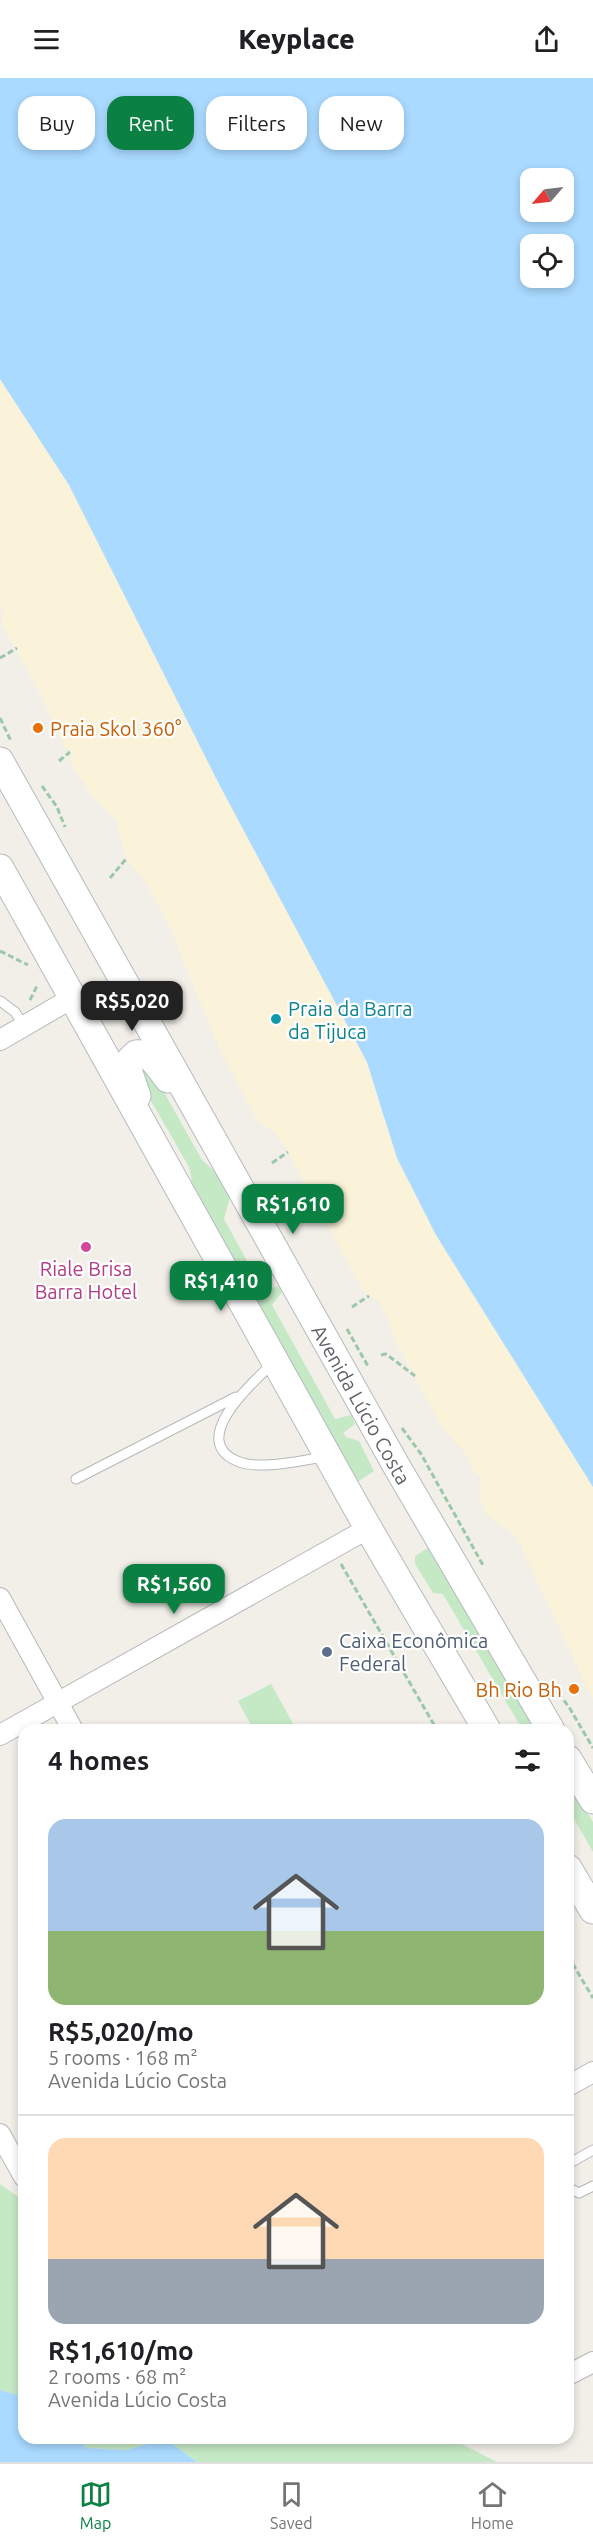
<!DOCTYPE html>
<html lang="en">
<head>
<meta charset="utf-8">
<style>
  :root { --surface:#fff; --page:#f6f6f6; --text:#202124; --muted:#757577; --line:#e0e0e0; --accent:#0b8043 }
  body { margin:0; font-family:Ubuntu,sans-serif; background:var(--page); color:var(--text); height:100vh; display:flex; flex-direction:column; font-size:22px; white-space:nowrap }
  * { box-sizing:border-box; margin:0 }
  p { font-size:20px; color:var(--muted) }
  .icon { flex:none; width:33px; height:33px; fill:none; stroke:currentColor; stroke-width:2; stroke-linecap:round; stroke-linejoin:round }
  .map { position:relative; flex:1; overflow:hidden }
  .sheet { position:absolute; left:18px; top:1646px; width:556px; height:720px; display:flex; flex-direction:column; background:var(--surface); border-radius:18px; box-shadow:0 3px 9px #0003 }
  .sheet>* { flex:none }
  .top-card { position:absolute; left:18px; top:18px; width:558px; height:54px; display:flex; gap:12px }
  .needle { width:39px; rotate:242deg }
  .buttons { position:absolute; left:520px; top:90px; display:grid; gap:12px }
  .buttons a { display:grid; place-items:center; width:54px; height:54px; border-radius:12px; background:var(--surface); box-shadow:0 3px 9px #0003; font-size:30px }
  .price { position:absolute; translate:-50% -51px; padding:0 14px; border-radius:12px; background:var(--accent); color:#fff; font-size:20px; line-height:39px; filter:drop-shadow(0 2px 3px #0008) }
  .price::after { content:''; position:absolute; left:50%; top:36px; width:18px; height:14px; margin-left:-9px; background:inherit; clip-path:polygon(0 0,100% 0,50% 100%) }
  .price.current { background:#222; color:#fff }
  ul { padding:0; list-style:none }
  li { display:grid; align-content:center; gap:12px; height:318px; padding:0 30px }
  li+li { border-top:2px solid var(--line) }
  li span { display:grid; place-items:center; height:186px; border-radius:18px; color:#555 }
  li>.icon { margin-inline-start:auto }
  span .icon { width:108px; height:108px; fill:#fffc; stroke-width:1 }
  li b { font-size:26px }
  h2 { display:flex; justify-content:space-between; align-items:center; height:72px; padding:0 30px; font-size:26px }
  .pill { padding:0 21px; border-radius:18px; background:var(--surface); box-shadow:0 3px 9px #0003; font-size:21px; line-height:54px }
  .pill.current { background:var(--accent); color:#fff }
  header { display:flex; justify-content:space-between; align-items:center; height:78px; padding:0 30px; background:var(--surface); font-size:27px; font-weight:800 }
  .dock { display:flex; justify-content:space-around; align-items:center; height:84px; border-top:2px solid var(--line); background:var(--surface); font-size:16px; color:var(--muted) }
  .dock a { display:grid; justify-items:center; gap:3px }
  .dock .current { color:var(--accent) }
  .map>svg:first-child { display:block }
</style>
</head>
<body>
<header><svg class="icon" aria-label="menu" viewBox="0 0 24 24"><path d="M4 6h16M4 12h16M4 18h16"/></svg>Keyplace<svg class="icon" aria-label="share" viewBox="0 0 24 24"><path d="M12 15V3M7 8l5-5 5 5M5 13v7h14v-7"/></svg></header>
<div class="map">
<svg width="593" height="2384" viewBox="0 0 593 2384">
  <rect width="100%" height="100%" fill="#f1efe8"/>
  <g fill="#c5e8c5">
    <polygon points="144,989 152,993 202,1082 224,1102 231,1115 224,1141 263,1212 279,1208 282,1214 272,1227 335,1341 351,1337 355,1346 343,1355 346,1359 359,1363 374,1393 356,1405 195,1118 189,1089 138,1000"/>
    <polygon points="431,1468 539,1651 522,1651 443,1516 433,1515 415,1486 415,1478"/>
    <polygon points="271,1606 296,1651 253,1651 238,1623"/>
    <polygon points="568,1702 593,1744 593,1774 569,1732"/>
    <polygon points="0,2106 24,2123 24,2319 0,2312"/>
    <polygon points="78,2360 450,2360 497,2384 197,2384 166,2361 126,2372 87,2370"/>
  </g>
  <path fill="#fbf3d9" d="M0 301 69 407 219 706 367 984 382 1037 530 1307 593 1409V1622L518 1462C514 1455 511 1454 504 1449 479 1434 479 1425 481 1398L471 1392V1382L442 1349 417 1303 414 1294 408 1287 391 1255 392 1249 379 1224 362 1211 284 1067 271 1051 258 1044 219 970 169 847 143 800 126 781 116 742 91 717 69 681 72 678 68 670 62 673 64 668C46 626 25 585 1 546L4 534 0 531Z"/>
  <g fill="#aadaff" fill-rule="evenodd">
    <path d="M0 0H593V1409L436 1157 397 1080 367 984 219 706 69 407 0 301ZM531 100H564V134H531ZM531 166H564V200H531Z"/>
    <polygon points="0,2312 24,2319 24,2360 78,2360 87,2370 126,2372 166,2361 197,2384 0,2384"/>
  </g>
  <g fill="none" stroke-linecap="round" stroke-linejoin="round">
    <defs>
      <g id="lane">
        <polyline points="0,923 15,934 24,948"/>
        <path d="M273 1285C254 1303 187 1362 237 1383 260 1393 301 1382 325 1379"/>
        <polyline points="76,1401 236,1319"/>
        <polyline points="568,2086 593,2072"/>
        <polyline points="568,2106 571,2111 579,2115 593,2108"/>
      </g>
      <g id="street">
        <polyline points="0,962 74,919"/>
        <polyline points="0,1520 73,1652"/>
        <polyline points="0,1657 369,1450"/>
        <polyline points="568,2008 593,1994"/>
        <polyline points="0,2056 24,2099"/>
        <polyline points="568,2297 593,2284"/>
      </g>
      <g id="secondary">
        <path id="s1" d="M0 683 397 1389 551 1652"/>
        <path d="M0 790C117 998 232 1207 349 1416 393 1495 441 1573 487 1652"/>
        <path d="M137 1018 128 992V984L136 976C152 974 159 990 168 1001"/>
        <polyline points="568,1681 593,1722"/>
        <polyline points="568,1790 593,1832"/>
      </g>
    </defs>
    <use href="#lane" stroke="#b5b8bc" stroke-width="11"/>
    <use href="#street" stroke="#b5b8bc" stroke-width="22"/>
    <use href="#secondary" stroke="#b6babf" stroke-width="29"/>
    <g stroke="#9cc7a9" stroke-width="3" stroke-dasharray="6 3" stroke-linecap="butt">
      <polyline points="0,580 17,570"/>
      <polyline points="0,640 11,663"/>
      <polyline points="59,683 70,674"/>
      <polyline points="42,708 57,729 65,749"/>
      <polyline points="110,800 126,781"/>
      <polyline points="0,873 28,887"/>
      <polyline points="30,922 38,906"/>
      <polyline points="272,1085 288,1074"/>
      <polyline points="285,1113 309,1114"/>
      <polyline points="352,1229 369,1218"/>
      <polyline points="347,1251 369,1290"/>
      <polyline points="381,1277 386,1276 415,1298"/>
      <polyline points="402,1350 421,1376 484,1489"/>
      <polyline points="341,1486 437,1652"/>
      <polyline points="553,1608 569,1629 593,1670"/>
      <polyline points="568,1878 593,1920"/>
    </g>
    <use href="#lane" stroke="#fff" stroke-width="9"/>
    <use href="#street" stroke="#fff" stroke-width="20"/>
    <use href="#secondary" stroke="#fff" stroke-width="27"/>
  </g>
  <g fill="#e8710a" stroke="#fff" stroke-width="2">
    <circle cx="38" cy="650" r="6"/>
    <circle cx="574" cy="1611" r="6"/>
  </g>
  <circle fill="#0f9aa8" stroke="#fff" stroke-width="2" cx="276" cy="941" r="6"/>
  <circle fill="#d1479c" stroke="#fff" stroke-width="2" cx="86" cy="1169" r="6"/>
  <circle fill="#5c6f8a" stroke="#fff" stroke-width="2" cx="327" cy="1574" r="6"/>
  <g text-anchor="middle" dominant-baseline="central" stroke-width="4.5" stroke-linejoin="round" paint-order="stroke">
    <g font-size="20" fill="#c56008" stroke="#fff" text-anchor="start">
      <text x="50" y="650">Praia Skol 360°</text>
      <text x="562" y="1611" text-anchor="end">Bh Rio Bh</text>
    </g>
    <g font-size="20" fill="#0d838f" stroke="#fff" text-anchor="start">
      <text x="288" y="930">Praia da Barra<tspan x="288" dy="23">da Tijuca</tspan></text>
    </g>
    <g font-size="20" fill="#b23c85" stroke="#fff">
      <text x="86" y="1190">Riale Brisa<tspan x="86" dy="23">Barra Hotel</tspan></text>
    </g>
    <g font-size="20" fill="#5f6368" stroke="#fff">
      <text stroke="none"><textPath href="#s1" startOffset="738">Avenida Lúcio Costa</textPath></text>
    </g>
    <g font-size="20" fill="#4e5e75" stroke="#fff" text-anchor="start">
      <text x="339" y="1562">Caixa Econômica<tspan x="339" dy="23">Federal</tspan></text>
    </g>
  </g>
</svg>
<div class="buttons">
<a><svg class="needle" viewBox="-14 -14 28 28"><path d="M0-13l5 13h-10z" fill="#e53935"/><path d="M0 13l5-13h-10z" fill="#757577"/></svg></a>
<a><svg class="icon" aria-label="locate" viewBox="0 0 24 24"><circle cx="12" cy="12" r="6"/><path d="M12 2v4M12 18v4M2 12h4M18 12h4"/></svg></a>
</div>
<b class="price current" style="left:132px;top:954px">R$5,020</b>
<b class="price" style="left:293px;top:1157px">R$1,610</b>
<b class="price" style="left:221px;top:1234px">R$1,410</b>
<b class="price" style="left:174px;top:1537px">R$1,560</b>
<div class="top-card">
<a class="pill">Buy</a>
<a class="pill current">Rent</a>
<a class="pill">Filters</a>
<a class="pill">New</a>
</div>
<section class="sheet">
<h2>4 homes<svg class="icon" aria-label="filters" viewBox="0 0 24 24"><path d="M4 7h16M4 17h16"/><circle cx="9" cy="7" r="2"/><circle cx="15" cy="17" r="2"/></svg></h2>
<ul>
<li><span style="background:linear-gradient(#a9c7e8 60%,#8fb573 0)"><svg class="icon" aria-label="home" viewBox="0 0 24 24"><path d="M3 11l9-7 9 7M6 9v11h12V9"/></svg></span><div><b>R$5,020/mo</b><p>5 rooms · 168 m²</p><p>Avenida Lúcio Costa</p></div></li>
<li><span style="background:linear-gradient(#ffd9b3 65%,#9aa5b1 0)"><svg class="icon" aria-label="home" viewBox="0 0 24 24"><path d="M3 11l9-7 9 7M6 9v11h12V9"/></svg></span><div><b>R$1,610/mo</b><p>2 rooms · 68 m²</p><p>Avenida Lúcio Costa</p></div></li>
</ul>
</section>
</div>
<nav class="dock">
<a class="current"><svg class="icon" aria-label="map" viewBox="0 0 24 24"><path d="M3 6l6-2 6 2 6-2v14l-6 2-6-2-6 2zM9 4v14M15 6v14"/></svg>Map</a>
<a><svg class="icon" aria-label="saved" viewBox="0 0 24 24"><path d="M7 4h10v16l-5-4-5 4z"/></svg>Saved</a>
<a><svg class="icon" aria-label="home" viewBox="0 0 24 24"><path d="M3 11l9-7 9 7M6 9v11h12V9"/></svg>Home</a>
</nav>
</body>
</html>
